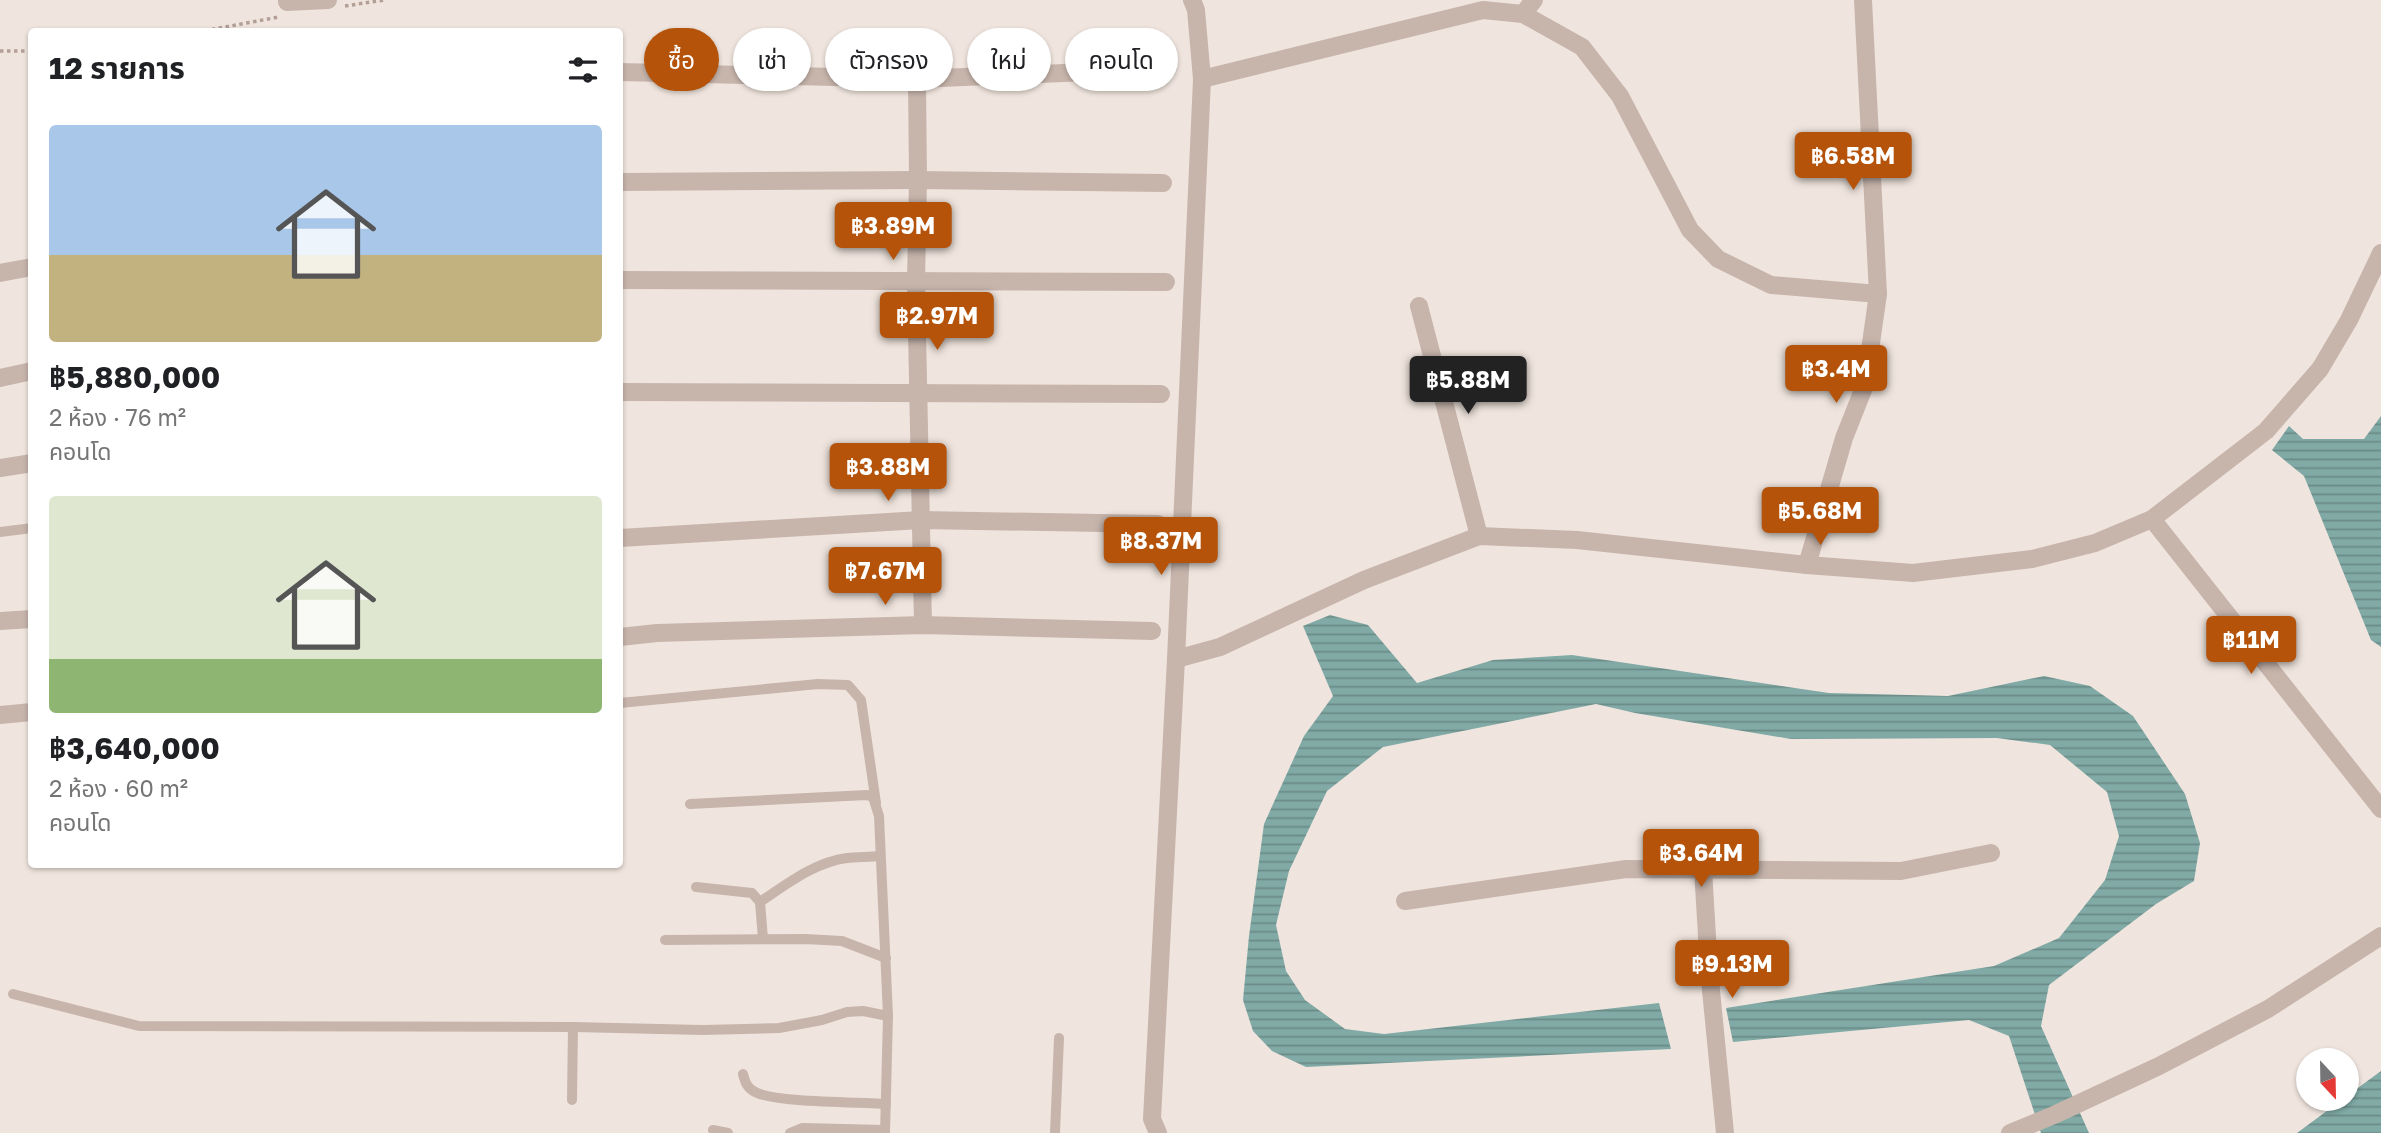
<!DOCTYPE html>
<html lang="th">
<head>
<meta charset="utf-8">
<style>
  :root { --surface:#fff; --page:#f2f2f2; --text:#202124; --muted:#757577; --accent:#b45309 }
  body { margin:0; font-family:"Golos Text","Noto Sans Thai",sans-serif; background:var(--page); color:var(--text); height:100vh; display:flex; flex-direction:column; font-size:26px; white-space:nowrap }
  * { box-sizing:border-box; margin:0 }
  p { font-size:23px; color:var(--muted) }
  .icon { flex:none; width:38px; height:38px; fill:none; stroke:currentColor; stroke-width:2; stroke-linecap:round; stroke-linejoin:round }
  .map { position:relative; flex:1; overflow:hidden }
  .drawer { position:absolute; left:28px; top:28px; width:595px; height:840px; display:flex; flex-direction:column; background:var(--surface); border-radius:7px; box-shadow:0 2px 5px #0004 }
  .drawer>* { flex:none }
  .hud { position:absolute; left:644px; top:28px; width:665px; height:63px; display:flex; gap:14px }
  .needle { width:46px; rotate:158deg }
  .controls { position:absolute; left:2296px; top:1048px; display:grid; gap:14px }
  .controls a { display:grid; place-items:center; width:63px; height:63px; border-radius:50%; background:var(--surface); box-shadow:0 2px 5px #0004; font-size:35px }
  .price { position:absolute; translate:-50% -60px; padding:0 16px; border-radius:7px; background:var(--accent); color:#fff; font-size:23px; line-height:46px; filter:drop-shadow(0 2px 4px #0008) }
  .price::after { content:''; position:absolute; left:50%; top:42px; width:21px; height:16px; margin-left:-10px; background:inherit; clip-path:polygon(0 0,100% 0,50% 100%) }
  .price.current { background:#222; color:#fff }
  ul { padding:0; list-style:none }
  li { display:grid; align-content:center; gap:14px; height:371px; padding:0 21px }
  li span { display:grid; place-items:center; height:217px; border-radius:7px; color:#555 }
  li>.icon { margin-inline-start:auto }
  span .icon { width:126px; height:126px; fill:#fffc; stroke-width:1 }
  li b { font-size:30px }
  h2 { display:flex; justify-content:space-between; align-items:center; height:84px; padding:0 21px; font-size:30px }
  .pill { padding:0 24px; border-radius:32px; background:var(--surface); box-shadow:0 2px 5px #0004; font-size:24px; line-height:63px }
  .pill.current { background:var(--accent); color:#fff }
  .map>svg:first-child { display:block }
</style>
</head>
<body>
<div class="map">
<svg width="2381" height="1133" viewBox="0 0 2381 1133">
  <defs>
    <pattern id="water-rules" width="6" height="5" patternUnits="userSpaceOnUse" patternTransform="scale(1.75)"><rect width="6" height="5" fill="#81aaa6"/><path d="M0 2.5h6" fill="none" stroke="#6a8b87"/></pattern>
  </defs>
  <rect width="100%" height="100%" fill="#f0e5de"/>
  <g fill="url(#water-rules)">
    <polygon points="2381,416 2381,647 2371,640 2304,476 2272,450 2289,426 2303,439 2364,439"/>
    <polygon points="1330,615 1368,625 1417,683 1493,660 1572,655 1829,693 1948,696 2044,676 2090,686 2133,716 2185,794 2200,843 2194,881 2156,904 2049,985 2041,1026 2089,1133 2041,1133 2009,1036 1969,1020 1733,1042 1726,1008 1994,966 2059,938 2105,880 2119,836 2107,792 2050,745 1997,738 1791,739 1635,713 1596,704 1383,747 1327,791 1289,871 1276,925 1286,971 1305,1000 1345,1029 1384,1034 1659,1003 1671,1049 1306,1067 1272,1051 1253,1031 1243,1000 1249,936 1264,824 1304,736 1333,696 1303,626"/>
    <polygon points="2381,1071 2381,1133 2297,1133 2343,1099 2347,1099 2347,1096"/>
  </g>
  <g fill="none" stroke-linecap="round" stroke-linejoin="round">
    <g stroke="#b29f96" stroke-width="3.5" stroke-dasharray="3.5 3.5" stroke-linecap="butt">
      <polyline points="345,6 384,0"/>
      <polyline points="198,32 279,17"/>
      <polyline points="0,51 32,51"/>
    </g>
    <g stroke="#c7b5ac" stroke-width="10">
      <polyline points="0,532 32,528"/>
      <polyline points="620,703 818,684 848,685 861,700 876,803"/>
      <polyline points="690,804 867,795 873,797 879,816 888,1016 885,1133"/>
      <polyline points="696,887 752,893 760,902 763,939"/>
      <path d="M760 902C787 884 815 862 847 858 858 857 869 857 880 856"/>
      <polyline points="665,940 805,939 842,941 886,958"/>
      <polyline points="13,994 139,1026 573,1027 703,1030 779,1028 822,1020 847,1012 863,1011 888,1016"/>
      <path d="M743 1074C745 1082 747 1088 755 1092 776 1103 858 1102 886 1104"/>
      <polyline points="572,1100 573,1027"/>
      <polyline points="713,1130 728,1133"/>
      <polyline points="790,1133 802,1128 885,1130"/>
      <polyline points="1055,1133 1059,1038"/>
    </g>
    <g stroke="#c7b5ac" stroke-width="18">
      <polyline points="287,0 287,2 328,0"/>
      <polyline points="1523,14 1534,0"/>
      <polyline points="620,72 917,79 1159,69"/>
      <polyline points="917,79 918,180 916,282 923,625"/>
      <polyline points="1202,79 1483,10 1523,14 1582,47 1620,96 1690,230 1718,259 1771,285 1878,294"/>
      <polyline points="620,182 918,180 1163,183"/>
      <polyline points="0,273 32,267"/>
      <polyline points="620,280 1166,282"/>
      <polyline points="1419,306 1479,536"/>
      <polyline points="0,378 32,371"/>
      <polyline points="620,392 1161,394"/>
      <polyline points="0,468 32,463"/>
      <polyline points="2152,519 2381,809"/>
      <polyline points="620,538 921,520 1158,524"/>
      <polyline points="1807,565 1844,438 1865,385 1878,294 1863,0"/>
      <polyline points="0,621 32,619"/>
      <polyline points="620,637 657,633 923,625 1152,631"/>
      <polyline points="1176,659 1220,647 1364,580 1479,536 1577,540 1807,565 1913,573 2032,559 2095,543 2152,519 2266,431 2320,369 2349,320 2381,253"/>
      <polyline points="0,715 32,712"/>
      <polyline points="1703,869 1709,970 1725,1133"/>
      <polyline points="1405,901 1626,869 1901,871 1991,853"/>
      <polyline points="1158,1133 1152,1119 1176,659 1202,79 1196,10 1192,0"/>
      <polyline points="2010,1133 2054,1115 2159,1066 2268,1009 2381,936"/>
    </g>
  </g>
</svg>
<div class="controls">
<a><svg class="needle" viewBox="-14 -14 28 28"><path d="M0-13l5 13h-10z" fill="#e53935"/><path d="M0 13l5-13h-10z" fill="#757577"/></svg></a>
</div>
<b class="price" style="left:1853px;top:192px">฿6.58M</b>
<b class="price" style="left:893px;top:262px">฿3.89M</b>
<b class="price" style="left:937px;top:352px">฿2.97M</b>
<b class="price" style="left:1836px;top:405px">฿3.4M</b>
<b class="price current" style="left:1468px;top:416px">฿5.88M</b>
<b class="price" style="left:888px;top:503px">฿3.88M</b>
<b class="price" style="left:1820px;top:547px">฿5.68M</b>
<b class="price" style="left:1161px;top:577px">฿8.37M</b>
<b class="price" style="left:885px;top:607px">฿7.67M</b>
<b class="price" style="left:2251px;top:676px">฿11M</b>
<b class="price" style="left:1701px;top:889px">฿3.64M</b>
<b class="price" style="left:1732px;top:1000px">฿9.13M</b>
<div class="hud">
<a class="pill current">ซื้อ</a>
<a class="pill">เช่า</a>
<a class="pill">ตัวกรอง</a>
<a class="pill">ใหม่</a>
<a class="pill">คอนโด</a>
</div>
<section class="drawer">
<h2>12 รายการ<svg class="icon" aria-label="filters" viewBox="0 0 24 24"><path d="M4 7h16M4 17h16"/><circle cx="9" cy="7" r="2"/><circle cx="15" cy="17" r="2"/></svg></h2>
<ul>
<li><span style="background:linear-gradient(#a9c7e8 60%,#c2b280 0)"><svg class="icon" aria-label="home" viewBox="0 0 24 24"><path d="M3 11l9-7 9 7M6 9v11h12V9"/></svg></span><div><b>฿5,880,000</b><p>2 ห้อง · 76 m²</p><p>คอนโด</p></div></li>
<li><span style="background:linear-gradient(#dfe7d0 75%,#8fb573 0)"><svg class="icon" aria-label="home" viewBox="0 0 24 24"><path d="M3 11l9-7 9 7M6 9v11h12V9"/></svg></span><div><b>฿3,640,000</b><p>2 ห้อง · 60 m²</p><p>คอนโด</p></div></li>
</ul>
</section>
</div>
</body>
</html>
